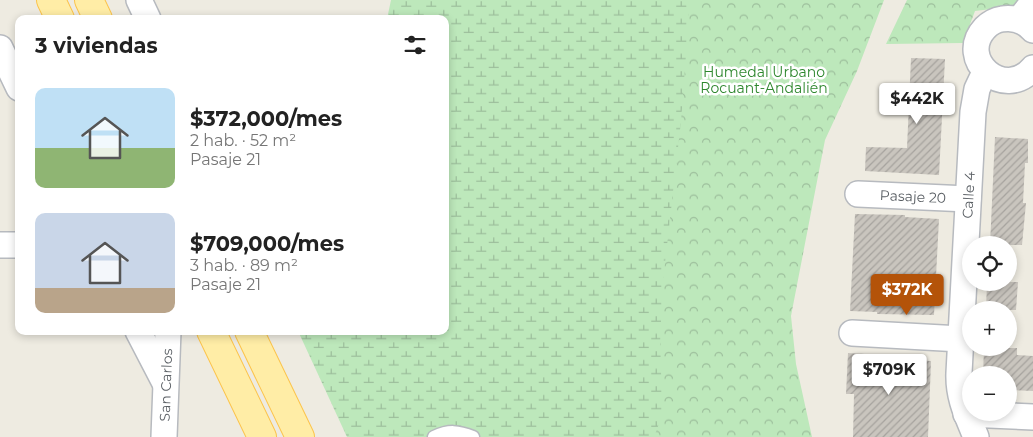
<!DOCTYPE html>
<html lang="es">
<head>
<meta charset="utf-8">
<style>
  :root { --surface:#fff; --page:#f2f2f2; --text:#222; --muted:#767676; --accent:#b45309 }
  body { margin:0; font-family:Montserrat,sans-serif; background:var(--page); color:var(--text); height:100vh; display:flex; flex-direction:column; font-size:19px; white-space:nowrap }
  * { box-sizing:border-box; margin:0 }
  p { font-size:16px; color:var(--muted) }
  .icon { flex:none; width:28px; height:28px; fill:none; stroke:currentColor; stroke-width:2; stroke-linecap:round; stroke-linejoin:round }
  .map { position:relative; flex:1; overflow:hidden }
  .side { position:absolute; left:15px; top:15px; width:434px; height:320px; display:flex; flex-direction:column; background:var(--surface); border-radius:10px; box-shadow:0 2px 8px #0003 }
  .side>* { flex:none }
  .tools { position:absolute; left:962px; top:236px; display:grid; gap:10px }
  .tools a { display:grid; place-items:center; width:55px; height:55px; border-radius:50%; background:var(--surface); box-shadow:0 2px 8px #0003; font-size:25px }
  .price { position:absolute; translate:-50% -42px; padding:0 11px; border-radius:5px; background:#fff; color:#222; font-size:16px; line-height:32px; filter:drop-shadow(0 1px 2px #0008) }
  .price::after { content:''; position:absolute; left:50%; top:30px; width:15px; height:11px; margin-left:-8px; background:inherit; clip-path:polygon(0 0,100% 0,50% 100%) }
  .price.on { background:var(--accent); color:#fff }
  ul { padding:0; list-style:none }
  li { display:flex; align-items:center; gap:15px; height:125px; padding:0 20px }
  li span { display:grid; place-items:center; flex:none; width:140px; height:100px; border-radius:10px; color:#555 }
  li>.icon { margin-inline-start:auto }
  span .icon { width:60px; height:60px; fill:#fffc; stroke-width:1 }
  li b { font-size:21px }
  h2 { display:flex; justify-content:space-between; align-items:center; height:60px; padding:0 20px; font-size:21px }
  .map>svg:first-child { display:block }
</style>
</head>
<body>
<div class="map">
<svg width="1033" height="437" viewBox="0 0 1033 437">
  <defs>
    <pattern id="wetland-marsh" width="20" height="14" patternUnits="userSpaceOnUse" patternTransform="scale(1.25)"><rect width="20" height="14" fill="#bde8bb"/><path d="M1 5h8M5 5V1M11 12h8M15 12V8" fill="none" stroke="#9dbf9c"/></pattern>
    <pattern id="park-crowns" width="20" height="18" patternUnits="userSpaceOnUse" patternTransform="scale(1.25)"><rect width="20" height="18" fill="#bde8bb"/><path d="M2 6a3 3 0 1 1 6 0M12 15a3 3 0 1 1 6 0" fill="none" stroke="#9dbf9c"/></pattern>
    <pattern id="building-hatch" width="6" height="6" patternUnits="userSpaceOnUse" patternTransform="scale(1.25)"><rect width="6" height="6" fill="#c9c5be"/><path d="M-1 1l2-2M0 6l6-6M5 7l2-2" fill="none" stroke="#a6a39e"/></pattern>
  </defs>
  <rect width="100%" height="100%" fill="#eeebe1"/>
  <polygon fill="url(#wetland-marsh)" points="391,0 862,0 764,305 789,437 347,437 298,331 445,331 445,19 387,19"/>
  <g fill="url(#park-crowns)">
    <polygon points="690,0 884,0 857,71 825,140 791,316 796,364 812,437 654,437 663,413 660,343 663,281 681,121"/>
    <polygon points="907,0 1033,0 1033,9 1008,7 975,11 963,43 886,44"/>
  </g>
  <g fill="url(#building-hatch)">
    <polygon points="911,58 945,59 939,175 865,171 866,147 907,148"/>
    <polygon points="995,137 1028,139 1028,163 1025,163 1023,203 1026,203 1022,245 990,245"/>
    <polygon points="855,214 905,215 905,217 939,219 934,315 877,314 877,312 850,311"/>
    <polygon points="987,282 1018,282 1016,310 986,310"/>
    <polygon points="984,348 1017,348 1017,355 1033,356 1033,391 1009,390 1009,375 983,375"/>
    <polygon points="848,353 899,356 898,359 931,361 928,437 853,437 854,394 846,394"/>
  </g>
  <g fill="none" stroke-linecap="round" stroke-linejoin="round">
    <defs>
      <path id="lane" d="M434 437C449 430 458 431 473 437"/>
      <g id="street">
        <polyline points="139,0 148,19"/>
        <polyline points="1019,20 1033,2"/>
        <path d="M1033 30C1025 21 1014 17 1002 19 995 20 990 23 985 28 956 59 1004 102 1033 68"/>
        <polyline points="0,48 19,88"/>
        <path id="s1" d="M858 194 968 199"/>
        <polyline points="0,245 19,245"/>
        <polyline points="138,331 165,383"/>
        <polyline points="852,333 961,339"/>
        <polyline points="966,414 1033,417"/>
        <path id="s2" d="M164 437 168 331"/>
        <path id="s3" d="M976 437C967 415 958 397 959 373L973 112 977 89 985 72"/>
      </g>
      <g id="primary">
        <polyline points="51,0 60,19"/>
        <polyline points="89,0 98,19"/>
        <polyline points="211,331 262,437"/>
        <polyline points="249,331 300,437"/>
      </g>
    </defs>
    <use href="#lane" stroke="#b7babf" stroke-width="15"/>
    <use href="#street" stroke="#b7babf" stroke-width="28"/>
    <use href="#primary" stroke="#fcc44c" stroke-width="30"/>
    <use href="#lane" stroke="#fff" stroke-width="12"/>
    <use href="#street" stroke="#fff" stroke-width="25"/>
    <use href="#primary" stroke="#ffeda6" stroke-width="28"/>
  </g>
  <g text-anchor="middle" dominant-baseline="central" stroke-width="5" stroke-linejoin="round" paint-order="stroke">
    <g font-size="14" fill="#2e872e" stroke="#fff">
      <text x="764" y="72">Humedal Urbano<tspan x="764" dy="16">Rocuant-Andalién</tspan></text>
    </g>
    <g font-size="14" fill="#5a5f64" stroke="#fff">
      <text stroke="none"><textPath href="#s3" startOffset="245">Calle 4</textPath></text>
      <text stroke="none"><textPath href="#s1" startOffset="55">Pasaje 20</textPath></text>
      <text stroke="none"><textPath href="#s2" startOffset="52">San Carlos</textPath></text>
    </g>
  </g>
</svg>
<div class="tools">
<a><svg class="icon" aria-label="locate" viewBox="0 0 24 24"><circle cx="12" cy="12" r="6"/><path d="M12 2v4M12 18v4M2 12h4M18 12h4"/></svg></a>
<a>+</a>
<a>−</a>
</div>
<b class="price" style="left:917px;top:125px">$442K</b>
<b class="price on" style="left:907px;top:316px">$372K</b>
<b class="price" style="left:889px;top:396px">$709K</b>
<section class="side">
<h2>3 viviendas<svg class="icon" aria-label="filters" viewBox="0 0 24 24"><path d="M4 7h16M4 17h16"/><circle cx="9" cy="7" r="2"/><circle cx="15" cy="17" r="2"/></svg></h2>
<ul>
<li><span style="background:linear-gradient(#bfe0f5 60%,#8fb573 0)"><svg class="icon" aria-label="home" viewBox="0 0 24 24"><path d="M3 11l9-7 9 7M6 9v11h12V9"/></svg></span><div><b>$372,000/mes</b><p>2 hab. · 52 m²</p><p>Pasaje 21</p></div></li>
<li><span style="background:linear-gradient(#c9d6e8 75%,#b9a48a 0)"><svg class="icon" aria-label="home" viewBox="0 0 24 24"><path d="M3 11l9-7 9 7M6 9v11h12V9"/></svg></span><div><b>$709,000/mes</b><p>3 hab. · 89 m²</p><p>Pasaje 21</p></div></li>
</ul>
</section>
</div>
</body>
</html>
